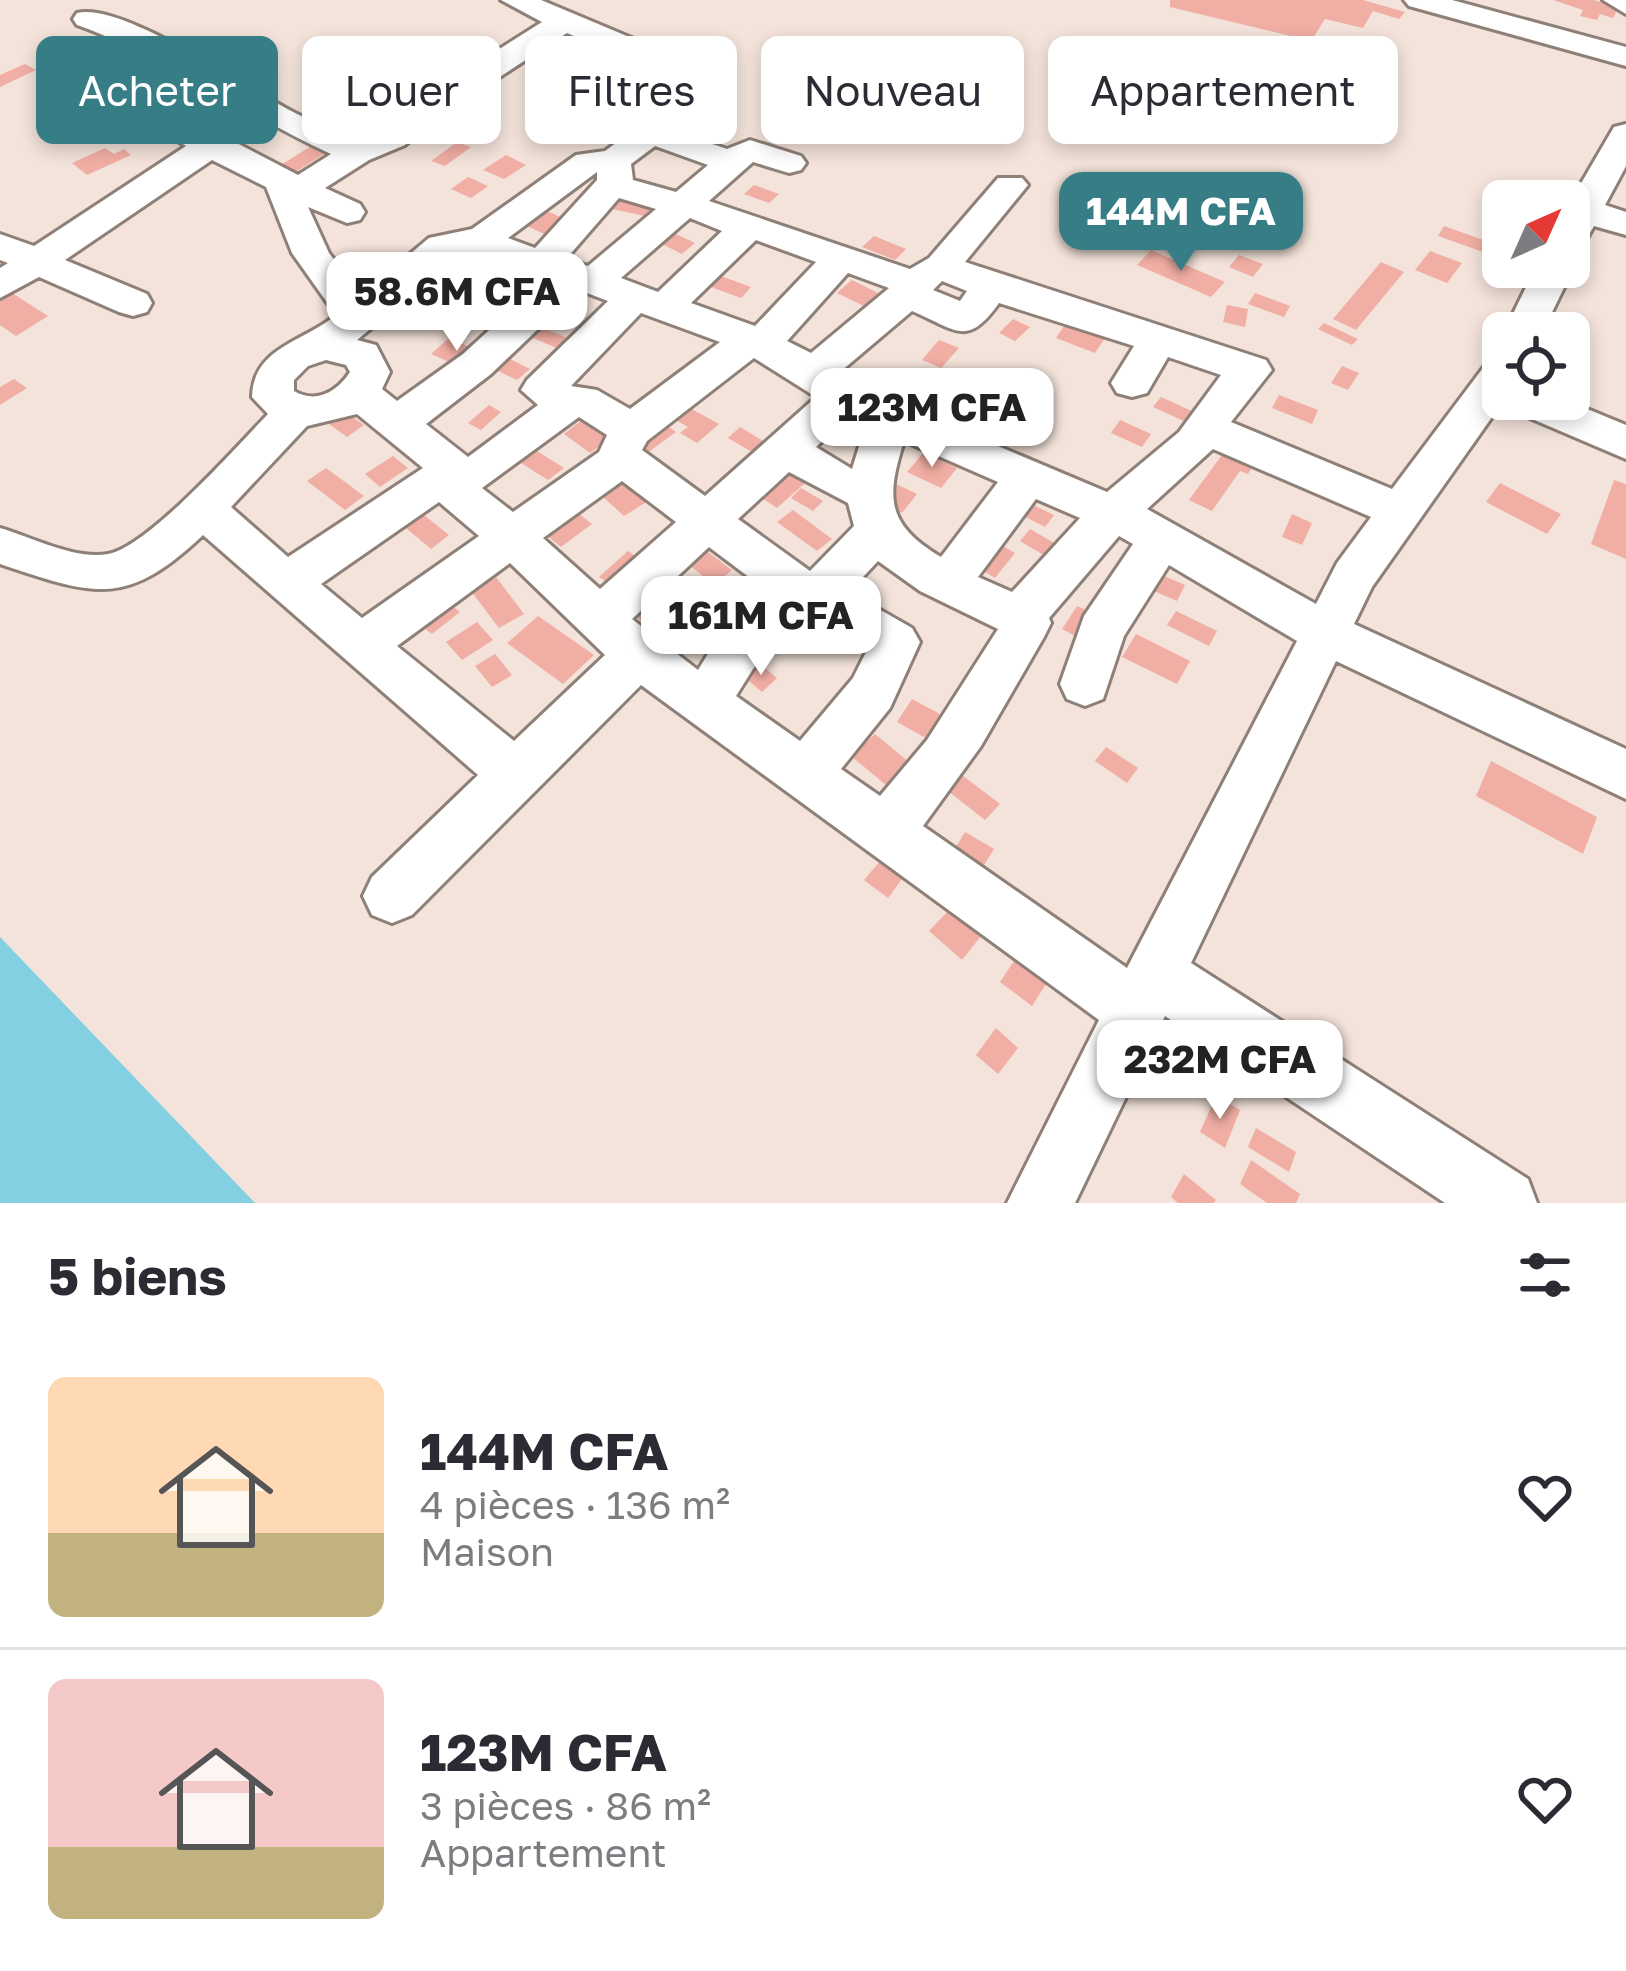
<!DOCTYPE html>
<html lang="fr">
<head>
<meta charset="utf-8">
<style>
  :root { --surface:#fff; --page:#f2f2f3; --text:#2b2b33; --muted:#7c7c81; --line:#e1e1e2; --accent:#367d86 }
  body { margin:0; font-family:"Golos Text",sans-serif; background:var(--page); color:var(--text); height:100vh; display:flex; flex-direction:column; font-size:45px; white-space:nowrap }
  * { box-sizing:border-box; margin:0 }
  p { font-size:39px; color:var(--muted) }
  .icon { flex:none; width:66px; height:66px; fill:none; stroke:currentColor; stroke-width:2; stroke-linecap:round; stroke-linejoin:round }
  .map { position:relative; height:1203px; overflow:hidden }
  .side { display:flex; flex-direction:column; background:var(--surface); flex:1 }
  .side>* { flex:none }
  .banner { position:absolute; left:36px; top:36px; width:1554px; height:108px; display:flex; gap:24px }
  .needle { width:78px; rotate:45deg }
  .fabs { position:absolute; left:1482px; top:180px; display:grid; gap:24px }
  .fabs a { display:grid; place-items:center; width:108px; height:108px; border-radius:18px; background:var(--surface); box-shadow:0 6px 18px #0003; font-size:60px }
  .price { position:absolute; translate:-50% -102px; padding:0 27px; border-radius:24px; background:#fff; color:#222; font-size:39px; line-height:78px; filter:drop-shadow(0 3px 6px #0008) }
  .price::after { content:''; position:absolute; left:50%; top:72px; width:36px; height:27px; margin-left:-18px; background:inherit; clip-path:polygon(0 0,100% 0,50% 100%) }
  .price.active { background:var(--accent); color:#fff }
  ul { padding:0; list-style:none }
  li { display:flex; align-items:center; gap:36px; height:300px; padding:0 48px }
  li+li { border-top:3px solid var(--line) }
  li span { display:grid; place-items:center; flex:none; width:336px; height:240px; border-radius:18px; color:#555 }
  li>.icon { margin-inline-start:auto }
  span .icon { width:144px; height:144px; fill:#fffc; stroke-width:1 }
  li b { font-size:51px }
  h2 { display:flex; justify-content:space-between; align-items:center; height:144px; padding:0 48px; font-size:51px }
  .chip { padding:0 42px; border-radius:18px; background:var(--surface); box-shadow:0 6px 18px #0003; font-size:42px; line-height:108px }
  .chip.active { background:var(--accent); color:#fff }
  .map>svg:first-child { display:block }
</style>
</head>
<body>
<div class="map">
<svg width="1626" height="1203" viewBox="0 0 1626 1203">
  <rect width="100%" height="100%" fill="#f3e3da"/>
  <polygon fill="#84d0e3" points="0,937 255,1203 0,1203"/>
  <g fill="#f1aea4">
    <polygon points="1170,0 1363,0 1405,12 1399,19 1373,11 1363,28 1325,19 1311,41 1170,7"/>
    <polygon points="1553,0 1593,0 1619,7 1613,18 1600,14 1597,20 1580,16 1583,10"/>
    <polygon points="81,39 115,59 96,68 60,49"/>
    <polygon points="1200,59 1221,60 1225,76 1204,75"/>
    <polygon points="25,64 36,70 0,87 0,75"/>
    <polygon points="586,104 599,109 575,125 562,119"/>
    <polygon points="216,115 237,128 221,136 200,123"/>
    <polygon points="457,142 471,147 445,166 431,161"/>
    <polygon points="313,145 327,152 294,173 279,166"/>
    <polygon points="105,148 114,154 124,149 131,155 87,175 72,163"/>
    <polygon points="506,155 526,165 504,179 483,170"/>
    <polygon points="468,177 488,186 471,198 451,189"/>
    <polygon points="754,185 779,194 769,203 744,194"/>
    <polygon points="619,200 652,207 645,216 612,209"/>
    <polygon points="538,207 565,219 544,234 518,222"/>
    <polygon points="1444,226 1503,247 1503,252 1500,258 1438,236"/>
    <polygon points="667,230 695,243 682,254 654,240"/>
    <polygon points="874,236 906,249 895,260 862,247"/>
    <polygon points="1151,250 1225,282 1211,297 1137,265"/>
    <polygon points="1430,251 1462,263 1447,283 1415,270"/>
    <polygon points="1239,255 1263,264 1253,277 1229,267"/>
    <polygon points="459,262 476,268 449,293 432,287"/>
    <polygon points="1381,262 1404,272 1356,330 1333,319"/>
    <polygon points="490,268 505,274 487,290 472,283"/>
    <polygon points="710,272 751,287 741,298 700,283"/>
    <polygon points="852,280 878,293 864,306 837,293"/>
    <polygon points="12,293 48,316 16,336 0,325 0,301"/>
    <polygon points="1255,293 1290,306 1284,317 1248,304"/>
    <polygon points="422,305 444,318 429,328 407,314"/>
    <polygon points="1227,305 1248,309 1245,327 1223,322"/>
    <polygon points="1013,319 1030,327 1015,341 999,333"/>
    <polygon points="1068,320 1107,335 1095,353 1056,338"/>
    <polygon points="1324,323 1358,339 1352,345 1318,329"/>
    <polygon points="543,328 570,339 559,349 533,338"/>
    <polygon points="449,338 483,353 465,369 431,354"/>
    <polygon points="939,340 959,348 941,368 922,360"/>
    <polygon points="506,357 530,369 517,380 492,368"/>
    <polygon points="1342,366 1359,373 1348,390 1331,383"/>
    <polygon points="913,368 949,386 937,398 901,380"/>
    <polygon points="14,379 27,388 0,405 0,387"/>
    <polygon points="1279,395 1318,410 1312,424 1272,408"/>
    <polygon points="1161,397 1196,413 1188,423 1153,407"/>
    <polygon points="489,405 501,412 481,430 468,423"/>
    <polygon points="690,408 719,424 697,443 680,433 688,427 676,420"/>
    <polygon points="345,412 364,425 347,437 329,424"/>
    <polygon points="583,419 610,438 590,453 564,434"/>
    <polygon points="1120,420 1151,434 1142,447 1111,433"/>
    <polygon points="662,422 676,432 643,456 628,445"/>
    <polygon points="740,427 768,444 757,455 728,438"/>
    <polygon points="1227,448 1256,461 1248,474 1240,471 1212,511 1189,500"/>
    <polygon points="537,451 564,468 548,480 521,463"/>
    <polygon points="924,452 957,468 941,488 907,472"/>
    <polygon points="393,456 408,468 380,487 365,474"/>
    <polygon points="326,468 364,496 345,510 307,481"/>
    <polygon points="786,471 805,483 777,508 759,496"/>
    <polygon points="616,473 648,501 624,516 593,488"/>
    <polygon points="1614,480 1626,484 1626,559 1591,544"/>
    <polygon points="1500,483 1561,514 1547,534 1486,502"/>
    <polygon points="896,484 917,494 902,513 881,502"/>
    <polygon points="801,488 823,501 813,511 791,498"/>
    <polygon points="1023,500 1054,515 1045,527 1014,511"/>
    <polygon points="570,507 592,524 561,547 539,529"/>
    <polygon points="793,510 832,539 817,551 777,522"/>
    <polygon points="1292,514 1312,523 1302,545 1282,537"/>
    <polygon points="424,515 449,535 431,549 406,528"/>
    <polygon points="1030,529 1068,551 1057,563 1020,541"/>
    <polygon points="996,542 1015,553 995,578 975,566"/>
    <polygon points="704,549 732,570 714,585 687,563"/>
    <polygon points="628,551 647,564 618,589 599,577"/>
    <polygon points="1148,569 1185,585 1177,601 1140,585"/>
    <polygon points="496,577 524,614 499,628 471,591"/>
    <polygon points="661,589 683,607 655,631 632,613"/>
    <polygon points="443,599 460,612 432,634 415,621"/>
    <polygon points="1077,606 1101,617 1085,641 1062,629"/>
    <polygon points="1176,611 1217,631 1209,646 1167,625"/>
    <polygon points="538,616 594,655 563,684 507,643"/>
    <polygon points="809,619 841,636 829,652 797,635"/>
    <polygon points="477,622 493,640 462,660 446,642"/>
    <polygon points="1136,634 1190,661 1177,684 1122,657"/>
    <polygon points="495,654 512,675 492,687 475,666"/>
    <polygon points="760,664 777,678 762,692 744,677"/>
    <polygon points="912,699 949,719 933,742 897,722"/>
    <polygon points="875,734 915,767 892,790 851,756"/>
    <polygon points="1106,747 1138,768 1127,783 1095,761"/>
    <polygon points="1491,761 1597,817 1583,854 1476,796"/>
    <polygon points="958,772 1000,804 985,820 944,788"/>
    <polygon points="965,832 994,849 979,873 951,855"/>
    <polygon points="881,860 904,876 888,898 864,880"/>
    <polygon points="949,910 981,936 962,960 929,931"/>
    <polygon points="1014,961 1046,984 1032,1006 1000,982"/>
    <polygon points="996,1028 1018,1048 998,1074 976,1055"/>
    <polygon points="1216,1096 1240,1110 1225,1148 1200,1132"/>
    <polygon points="1256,1128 1296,1152 1289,1172 1248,1147"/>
    <polygon points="1251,1160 1300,1194 1296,1203 1267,1203 1240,1184"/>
    <polygon points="1184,1174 1216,1200 1214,1203 1178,1203 1171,1197"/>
  </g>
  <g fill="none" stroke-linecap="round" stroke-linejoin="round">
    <defs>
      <g id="street">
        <path d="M501 0H541L672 55 677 62 672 69H650L567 33 440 116 405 145 369 160 325 188 360 204 365 212 360 220 347 223 308 207 329 253 361 295 429 238 472 229 576 155 605 151 639 126 651 123 727 149 750 140 801 156 806 163 801 170 789 173 753 162 709 201 910 269 929 258 998 178H1022L1028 185 965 262 1266 360 1272 370 1231 422 1392 489 1489 360 1503 356V399H1563L1626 425V459L1509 409 1504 400 1372 587 1354 624 1626 749V799L1336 661 1191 963 1528 1179 1537 1203H1445L1165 1016 1075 1203H1007L1099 1020 641 685 412 915 392 923 372 915 363 896 372 877 478 775 203 535C125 609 94 595 0 564V528C31 537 75 560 108 554 148 547 237 446 268 414L252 397C253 347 304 342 336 315L292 253 266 187 212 160 65 260 147 294 152 303 147 312 133 316 119 312 39 277 0 298V268L8 263 0 260V234L34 246 186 146 115 105 72 89 67 82 72 75 83 72 137 91 298 175 331 154C245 115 167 57 77 25L73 19 77 13C122 1 251 91 297 114 317 124 337 132 357 141L381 131 416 102 542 22ZM655 146 708 165 676 192 633 180 631 164ZM597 172V180L535 248 508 238ZM619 198 656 209 588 266 566 259ZM690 218 722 231 658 292 621 278ZM756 240 816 262 755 326 691 303ZM463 252 546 278 463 354 397 401 382 389 390 372 376 345 357 340ZM848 273 889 288 811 353 787 341ZM942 281 967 291 960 301 933 290ZM579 290 608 301 527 380 521 390 538 405 468 457 426 424 491 374ZM999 303 1134 346 1111 383 1117 393 1132 397 1147 393 1168 357 1221 375 1179 432 1107 492 858 387 840 372 912 311C957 330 967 348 999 303ZM641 313 720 342 630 409 597 390 571 386ZM754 358 816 397 705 496 642 450 647 441ZM326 360 346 365 350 372C337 392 316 404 294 391V380L308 366ZM357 414 423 468 288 557 231 507 307 426ZM848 416 866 424 852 469 816 447ZM579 417 607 435 599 452 513 512 482 488ZM904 441 998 482 941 557C886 524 886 498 904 441ZM1213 449 1371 517 1337 563 1316 604 1147 509ZM789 472 848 503 854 526 810 571 738 519ZM622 481 676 522 600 589 543 538ZM1036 499 1080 518 1012 592 978 577ZM439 502 479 536 362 618 321 584ZM1119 536 1133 544 1084 616 1060 684 1067 699 1085 706 1103 699 1124 636 1169 565 1297 641 1127 968 923 826 981 746 1044 637 1051 623 1049 618ZM709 547 766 590 717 639 698 670 632 619ZM878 561 920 591 998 629 927 740 880 796 841 769 890 708 920 642 912 628 849 592ZM510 563 605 655 514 741 397 646ZM804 614 867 650 853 678 800 741 736 696 753 669Z"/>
        <polygon points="1404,0 1452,0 1626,47 1626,66 1409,6"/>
        <polygon points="1603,0 1626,0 1626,14"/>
        <polygon points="1626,124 1626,166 1605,205 1626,212 1626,235 1594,226 1582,247 1569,250 1569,204 1614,127"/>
        <polygon points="1569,260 1574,267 1542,333 1503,334 1536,267 1569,267"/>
      </g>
    </defs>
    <use href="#street" stroke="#8e8077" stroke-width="6"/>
    <use href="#street" fill="#fff" fill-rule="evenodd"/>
  </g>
</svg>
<div class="fabs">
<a><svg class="needle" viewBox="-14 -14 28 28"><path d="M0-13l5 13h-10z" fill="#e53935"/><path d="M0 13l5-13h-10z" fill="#7c7c81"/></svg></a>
<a><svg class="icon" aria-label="locate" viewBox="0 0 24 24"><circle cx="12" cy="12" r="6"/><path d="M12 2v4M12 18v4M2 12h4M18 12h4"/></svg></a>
</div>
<b class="price active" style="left:1181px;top:274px">144M CFA</b>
<b class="price" style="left:457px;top:354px">58.6M CFA</b>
<b class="price" style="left:932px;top:470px">123M CFA</b>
<b class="price" style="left:761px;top:678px">161M CFA</b>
<b class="price" style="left:1220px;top:1122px">232M CFA</b>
<div class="banner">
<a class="chip active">Acheter</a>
<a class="chip">Louer</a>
<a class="chip">Filtres</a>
<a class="chip">Nouveau</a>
<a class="chip">Appartement</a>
</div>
</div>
<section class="side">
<h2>5 biens<svg class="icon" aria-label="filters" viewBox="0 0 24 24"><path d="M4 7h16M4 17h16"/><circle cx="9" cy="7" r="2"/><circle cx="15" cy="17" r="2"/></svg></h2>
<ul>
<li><span style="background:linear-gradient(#ffd9b3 65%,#c2b280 0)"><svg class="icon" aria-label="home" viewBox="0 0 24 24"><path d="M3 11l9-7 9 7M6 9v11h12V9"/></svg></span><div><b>144M CFA</b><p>4 pièces · 136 m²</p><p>Maison</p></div><svg class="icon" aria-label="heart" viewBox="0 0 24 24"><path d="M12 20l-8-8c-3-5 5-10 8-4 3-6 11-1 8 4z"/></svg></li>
<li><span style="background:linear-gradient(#f6c9c9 70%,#c2b280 0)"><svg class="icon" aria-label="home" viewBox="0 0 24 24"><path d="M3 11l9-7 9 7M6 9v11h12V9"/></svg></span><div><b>123M CFA</b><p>3 pièces · 86 m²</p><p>Appartement</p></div><svg class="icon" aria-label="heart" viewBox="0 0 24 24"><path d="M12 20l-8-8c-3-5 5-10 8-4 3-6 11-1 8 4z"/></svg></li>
</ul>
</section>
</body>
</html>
